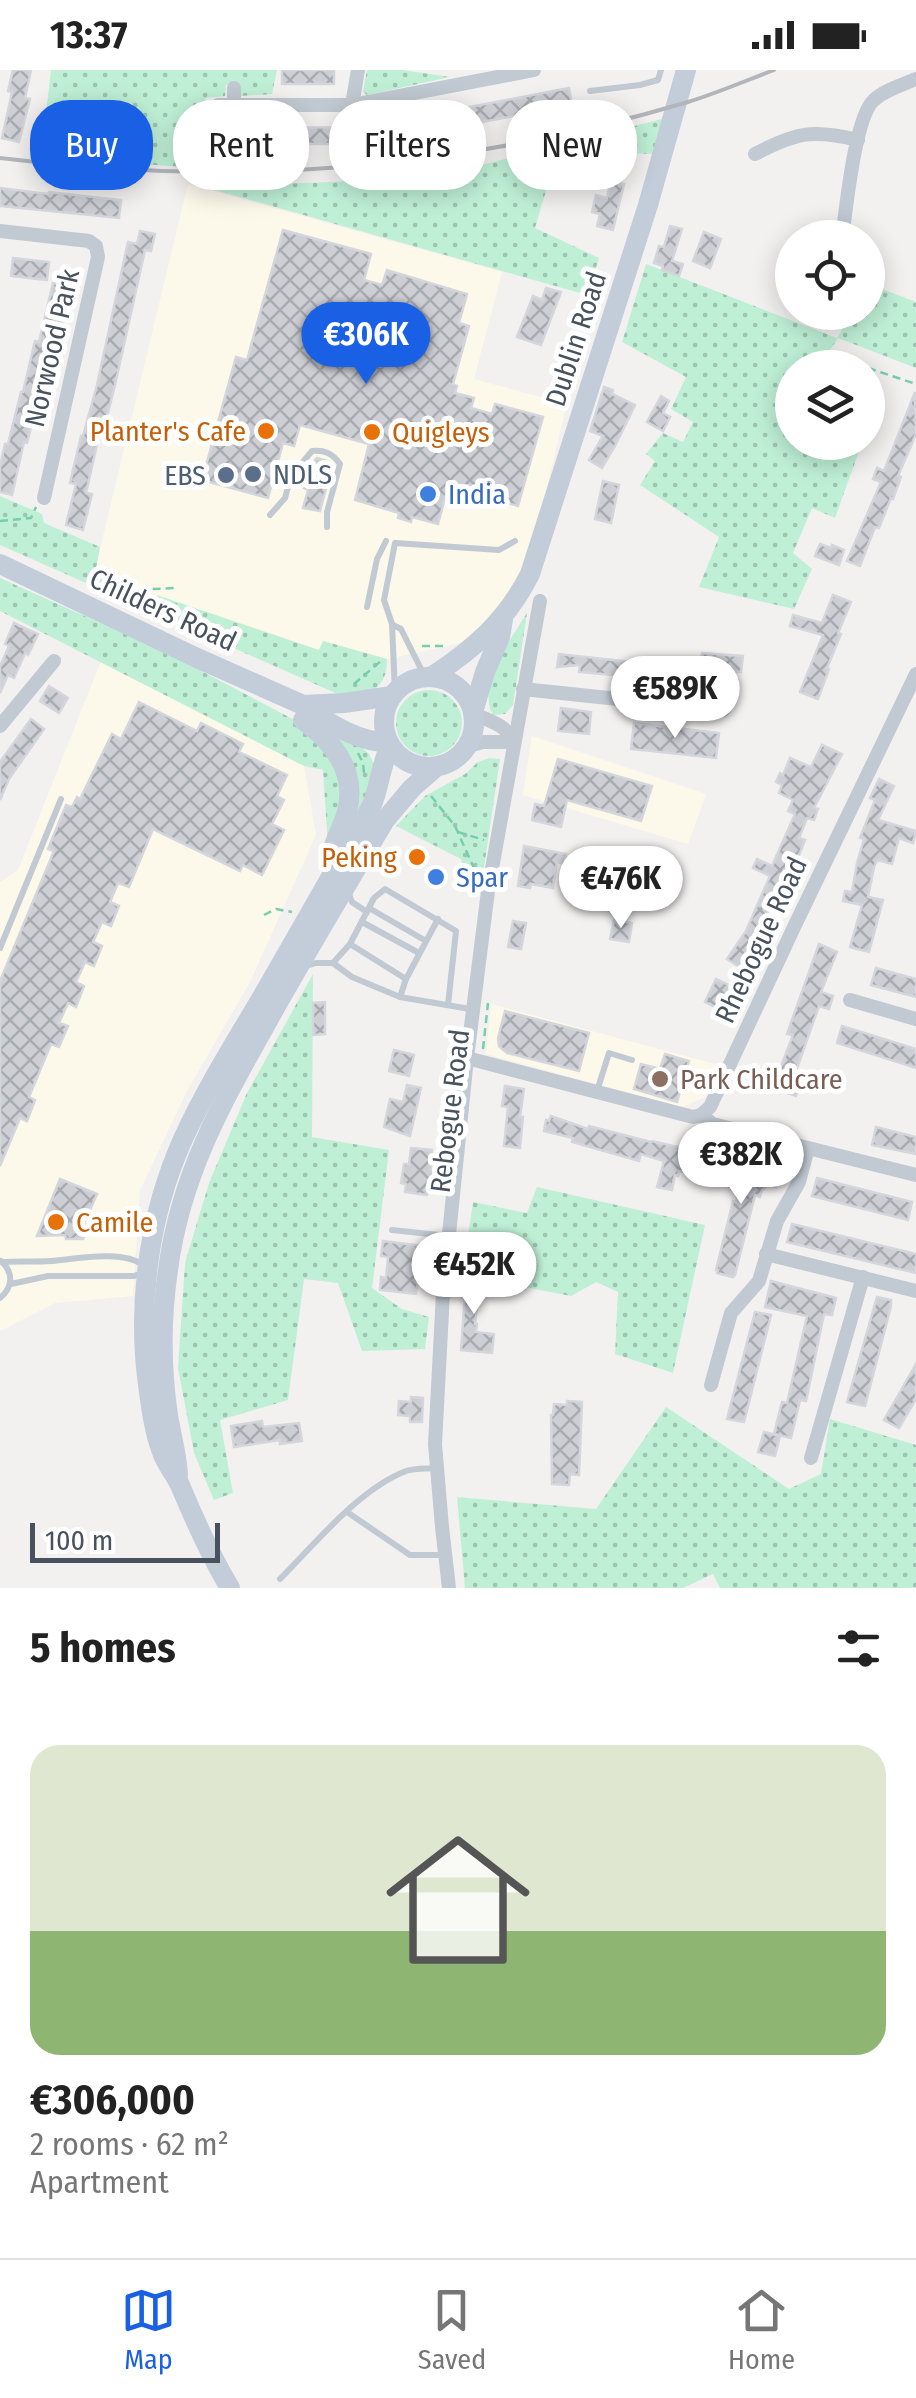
<!DOCTYPE html>
<html lang="en">
<head>
<meta charset="utf-8">
<style>
  :root { --surface:#fff; --page:#f2f2f2; --text:#222; --muted:#767676; --line:#e0e0e0; --accent:#1960e4 }
  body { margin:0; font-family:"Fira Sans Condensed",sans-serif; background:var(--page); color:var(--text); height:100vh; display:flex; flex-direction:column; font-size:38px; white-space:nowrap }
  * { box-sizing:border-box; margin:0 }
  p { font-size:32px; color:var(--muted) }
  .icon { flex:none; width:55px; height:55px; fill:none; stroke:currentColor; stroke-width:2; stroke-linecap:round; stroke-linejoin:round }
  .map { position:relative; height:1518px; overflow:hidden }
  .sheet { display:flex; flex-direction:column; background:var(--surface); flex:1 }
  .sheet>* { flex:none }
  .banner { position:absolute; left:30px; top:30px; width:858px; height:90px; display:flex; gap:20px }
  .tools { position:absolute; left:775px; top:150px; display:grid; gap:20px }
  .tools a { display:grid; place-items:center; width:110px; height:110px; border-radius:50%; background:var(--surface); box-shadow:0 5px 25px #0003; font-size:50px }
  .scale { position:absolute; left:30px; bottom:25px; width:190px; box-sizing:border-box; padding-left:10px; border:5px solid #48525e; border-top:0; font-size:28px; line-height:35px; white-space:nowrap; color:#48525e; -webkit-text-stroke:8px #fff; paint-order:stroke }
  .price { position:absolute; translate:-50% -85px; padding:0 22px; border-radius:35px; background:#fff; color:#222; font-size:32px; line-height:65px; filter:drop-shadow(0 2px 5px #0008) }
  .price::after { content:''; position:absolute; left:50%; top:60px; width:30px; height:22px; margin-left:-15px; background:inherit; clip-path:polygon(0 0,100% 0,50% 100%) }
  .price.active { background:var(--accent); color:#fff }
  ul { padding:0; list-style:none }
  li { display:grid; align-content:center; gap:20px; height:530px; padding:0 30px }
  li+li { border-top:2px solid var(--line) }
  li span { display:grid; place-items:center; height:310px; border-radius:30px; color:#555 }
  li>.icon { margin-inline-start:auto }
  span .icon { width:180px; height:180px; fill:#fffc; stroke-width:1 }
  li b { font-size:42px }
  h2 { display:flex; justify-content:space-between; align-items:center; height:120px; padding:0 30px; font-size:42px }
  .chip { padding:0 35px; border-radius:40px; background:var(--surface); box-shadow:0 5px 25px #0003; font-size:35px; line-height:90px }
  .chip.active { background:var(--accent); color:#fff }
  .status { display:flex; justify-content:space-between; align-items:center; height:70px; padding:0 50px; background:var(--surface); direction:ltr }
  .status svg { height:28px; fill:currentColor }
  .tabs { display:flex; justify-content:space-around; align-items:center; height:140px; border-top:2px solid var(--line); background:var(--surface); font-size:28px; color:var(--muted) }
  .tabs a { display:grid; justify-items:center; gap:5px }
  .tabs .active { color:var(--accent) }
  .map>svg:first-child { display:block }
</style>
</head>
<body>
<div class="status"><b>13:37</b><svg viewBox="0 0 49 12"><path d="M0 12V9h3v3zM5 12V6h3v6zM10 12V3h3v9zM15 12V0h3v12zM26 1h20v11H26zM47 4h2v5h-2z"/></svg></div>
<div class="map">
<svg width="916" height="1518" viewBox="0 0 916 1518">
  <defs>
    <pattern id="grass-dots" width="8" height="8" patternUnits="userSpaceOnUse" patternTransform="scale(2.5)"><rect width="8" height="8" fill="#bff0d6"/><path d="M2 2h.1M6 6h.1" fill="none" stroke="#9dc5b1" stroke-width="1.8" stroke-linecap="round"/></pattern>
    <pattern id="building-cross-hatch" width="8" height="8" patternUnits="userSpaceOnUse" patternTransform="scale(2.5)"><rect width="8" height="8" fill="#cdcfd5"/><path d="M0 0l8 8M0 8l8-8" fill="none" stroke="#a8abb0"/></pattern>
  </defs>
  <rect width="100%" height="100%" fill="#f3f0f0"/>
  <g fill="#fcf9eb">
    <polygon points="188,114 502,202 474,309 559,332 565,342 529,492 512,521 471,571 387,589 324,571 319,580 94,504"/>
    <polygon points="101,591 304,696 316,765 250,912 188,1019 140,1120 133,1226 55,1233 0,1261 0,812 18,800"/>
    <polygon points="532,666 706,724 688,774 523,725"/>
    <polygon points="491,934 719,995 704,1028 682,1037 486,984"/>
  </g>
  <g fill="url(#grass-dots)">
    <polygon points="51,0 277,0 272,24 240,26 239,15 226,15 225,26 206,28 184,97 41,87"/>
    <polygon points="367,0 402,0 450,7 367,25 363,22"/>
    <polygon points="666,48 658,84 618,83 588,116 548,114 535,158 599,188 587,225 204,117 355,111 474,97"/>
    <polygon points="646,194 837,268 852,243 868,242 869,214 916,232 916,298 838,268 819,297 792,298 792,372 862,373 835,448 812,438 793,483 812,499 794,539 699,517 719,467 640,415 655,391 646,384 663,363 683,372 693,352 671,339 686,307 622,272"/>
    <path d="M0 426 42 444 44 453 100 477 95 504 319 580 323 571 387 589C387 618 373 621 349 629L0 475Z"/>
    <polygon points="0,508 169,584 308,657 335,690 343,738 328,777 323,700 304,696 0,541"/>
    <path d="M527 543 513 635 505 644 493 645C476 617 512 567 527 543Z"/>
    <circle cx="429" cy="653" r="33"/>
    <polygon points="330,658 356,672 369,684 374,694 365,732 356,745"/>
    <polygon points="489,688 500,689 482,811 468,814 461,789 396,756 425,726 465,704 478,692"/>
    <polygon points="313,904 312,1067 389,1080 372,1218 402,1239 429,1247 425,1279 362,1281 338,1213 304,1209 288,1330 220,1350 233,1423 214,1430 194,1383 178,1298 185,1193 209,1113 247,1023"/>
    <polygon points="537,1117 705,1155 673,1303 615,1284 618,1222 596,1212 571,1226 524,1217 519,1183 466,1180 473,1132 527,1143"/>
    <polygon points="666,1337 789,1419 821,1404 830,1349 916,1375 916,1518 720,1518 713,1504 683,1518 465,1518 457,1427 596,1439"/>
  </g>
  <g fill="url(#building-cross-hatch)" stroke="#d4d6dc" stroke-width="2.5">
    <polygon points="13,0 31,0 25,28 30,29 19,72 2,68 12,22 8,21"/>
    <rect x="282" y="0" width="52" height="14"/>
    <polygon points="569,18 572,35 366,74 234,74 234,76 202,74 203,57 239,59 239,58 365,57"/>
    <polygon points="611,111 624,114 613,160 597,156 600,144 592,142 596,125 607,128"/>
    <polygon points="0,118 48,124 49,122 121,130 119,148 0,136"/>
    <polygon points="670,156 682,159 672,191 683,194 679,206 662,200 663,196 654,193 659,176 664,177"/>
    <polygon points="283,160 371,184 364,210 382,215 387,200 467,224 459,253 469,256 453,314 457,316 455,323 474,328 471,338 492,344 495,334 543,347 518,436 448,417 438,454 412,447 411,452 398,448 399,443 355,430 369,374 300,355 294,376 283,373 268,428 202,410 236,287 247,290"/>
    <polygon points="140,161 155,164 151,181 145,180 115,315 102,366 99,366 86,423 92,424 83,460 66,455 76,414 70,413 81,366 83,366 97,315 128,172 137,174"/>
    <polygon points="704,162 721,169 710,198 693,191"/>
    <polygon points="13,188 49,192 47,210 11,206"/>
    <polygon points="53,213 70,218 57,274 53,273 27,373 24,372 12,425 0,422 0,396 5,374 8,374 21,322 23,322 35,271 39,272"/>
    <polygon points="546,218 561,222 541,275 517,267 533,226 542,230"/>
    <polygon points="604,317 613,320 612,324 635,335 615,376 602,398 589,390 603,366 590,361"/>
    <polygon points="915,322 916,364 898,406 901,407 893,429 891,428 879,458 875,457 860,496 847,491 881,412 873,409 877,398 884,401"/>
    <polygon points="661,326 669,331 663,343 670,347 663,361 647,352"/>
    <polygon points="317,388 328,391 332,396 320,441 303,438 308,420 304,418 308,406 305,404 306,399"/>
    <polygon points="603,411 619,415 611,453 595,449"/>
    <polygon points="820,474 831,478 832,475 844,480 839,495 815,486"/>
    <polygon points="833,525 851,532 838,563 841,564 827,598 829,599 818,629 800,622 823,565 790,556 793,545 822,553"/>
    <polygon points="14,553 38,564 28,585 25,583 14,608 8,605 0,623 0,596 9,576 5,574"/>
    <polygon points="702,583 743,586 741,602 714,599 712,616 688,612 579,602 580,595 557,597 559,584 641,593 641,589 700,594"/>
    <polygon points="49,616 68,628 59,643 40,631"/>
    <polygon points="139,632 197,661 201,653 243,674 239,682 287,705 277,726 284,730 272,754 284,760 262,805 243,795 240,801 153,759 129,817 118,813 110,832 119,836 111,856 102,852 93,872 102,876 94,896 85,892 76,912 84,916 76,937 68,933 59,953 68,956 59,977 51,974 29,1027 35,1030 27,1051 20,1048 0,1096 0,911 54,781 48,779 66,735 72,737 77,727 80,729 112,664 121,669"/>
    <polygon points="561,638 591,642 589,664 558,661"/>
    <polygon points="31,649 44,659 9,709 0,730 0,692"/>
    <polygon points="634,653 719,663 716,688 631,679"/>
    <polygon points="822,675 842,684 814,738 818,739 814,750 807,748 799,768 805,770 796,793 782,822 776,820 756,873 741,898 727,889 746,861 770,806 753,798 757,789 772,796 795,744 788,741 793,730 779,723 782,715 776,712 780,703 783,705 790,688 811,697"/>
    <polygon points="558,689 652,716 641,751 567,730 561,757 532,750 535,734 544,736"/>
    <polygon points="879,709 894,716 878,750 916,761 913,773 899,768 892,794 877,790 874,797 868,827 883,830 869,882 850,877 862,835 843,831 845,821 852,822 857,793 864,769 860,768 875,730 870,728"/>
    <polygon points="524,776 566,784 564,794 557,792 553,818 531,814 530,818 518,816"/>
    <polygon points="586,784 608,787 608,789 650,801 646,816 613,807 614,804 583,800"/>
    <polygon points="614,850 632,853 629,872 610,869"/>
    <polygon points="513,851 526,853 521,879 508,877"/>
    <polygon points="819,874 837,882 821,922 833,926 829,939 819,936 795,1004 797,1005 793,1014 799,1016 796,1026 766,1016 770,1003 774,1005 777,998 780,999 793,965 787,964"/>
    <polygon points="876,898 916,909 916,927 871,915"/>
    <polygon points="716,909 731,916 719,939 705,932"/>
    <polygon points="325,932 325,964 313,965 313,933"/>
    <polygon points="505,941 589,963 579,1001 507,983 499,976 498,968"/>
    <polygon points="842,956 916,979 916,998 837,973"/>
    <polygon points="394,980 414,985 409,1006 389,1001"/>
    <polygon points="665,984 689,991 677,1032 634,1019 641,994 660,999"/>
    <polygon points="407,1015 421,1018 410,1066 384,1057 390,1029 403,1032"/>
    <polygon points="505,1016 524,1019 520,1047 523,1047 520,1078 504,1076 508,1037 502,1036"/>
    <polygon points="551,1046 588,1059 589,1056 651,1072 652,1071 687,1079 683,1102 679,1101 678,1106 675,1105 672,1120 657,1117 664,1091 641,1084 639,1091 572,1072 573,1068 544,1061 546,1050 549,1051"/>
    <polygon points="876,1057 916,1067 916,1084 872,1075"/>
    <polygon points="411,1078 432,1080 431,1100 436,1101 433,1117 429,1116 427,1125 405,1122 406,1114 401,1113 404,1094 409,1094"/>
    <polygon points="720,1085 780,1099 776,1117 768,1115 762,1120 760,1127 755,1125 735,1205 733,1207 717,1203 718,1200 716,1200 733,1131 736,1132 737,1128 741,1129 746,1110 715,1102"/>
    <polygon points="817,1108 912,1132 908,1150 812,1126"/>
    <polygon points="60,1109 97,1124 84,1154 89,1156 83,1169 66,1169 65,1165 37,1166"/>
    <polygon points="792,1154 916,1184 916,1203 787,1172"/>
    <polygon points="383,1171 424,1176 416,1224 380,1220 381,1207 386,1208 388,1187 381,1186"/>
    <polygon points="467,1197 482,1199 475,1254 477,1254 476,1262 494,1264 492,1283 461,1280"/>
    <polygon points="771,1211 836,1228 832,1245 824,1244 806,1331 800,1330 791,1368 774,1364 782,1332 787,1333 807,1246 765,1237"/>
    <polygon points="877,1227 891,1230 891,1236 865,1336 847,1332"/>
    <polygon points="755,1242 771,1245 744,1352 727,1349"/>
    <polygon points="916,1294 916,1329 899,1358 884,1350"/>
    <polygon points="411,1327 423,1328 422,1352 410,1352 410,1346 398,1345 399,1331 411,1332"/>
    <polygon points="567,1331 582,1332 579,1405 570,1404 569,1415 552,1414 551,1345 553,1345 554,1334 567,1335"/>
    <polygon points="262,1351 263,1357 299,1353 302,1371 280,1374 280,1370 234,1377 231,1356"/>
    <polygon points="764,1362 780,1366 775,1386 758,1382"/>
  </g>
  <g fill="none" stroke-linecap="round" stroke-linejoin="round">
    <g stroke="#77ceab" stroke-width="2.5" stroke-dasharray="8 5" stroke-linecap="butt">
      <polyline points="832,287 865,298"/>
      <polyline points="868,298 916,314"/>
      <polyline points="0,451 31,448 36,437"/>
      <polyline points="101,523 107,521 175,518"/>
      <polyline points="422,576 444,576"/>
      <polyline points="354,614 382,590"/>
      <polyline points="358,683 363,693 364,703"/>
      <polyline points="431,726 455,756 477,805"/>
      <polyline points="458,762 484,770"/>
      <polyline points="264,845 276,839 292,842"/>
      <polyline points="483,979 488,933"/>
    </g>
    <g stroke="#c1c9d2" stroke-width="6">
      <polyline points="590,21 640,15 658,10 661,0"/>
      <path d="M270 445 285 428 291 406 312 381C325 380 332 383 340 394L327 442V457"/>
      <polyline points="367,537 377,489 386,471"/>
      <polyline points="393,555 401,559 425,607"/>
      <polyline points="395,622 392,554 384,530 395,473 499,480 515,471"/>
      <polyline points="349,824 352,832 367,842"/>
      <polyline points="369,838 426,871"/>
      <polyline points="362,852 419,883"/>
      <polyline points="350,874 374,828 385,819 456,861 448,935"/>
      <polyline points="0,878 61,729"/>
      <polyline points="333,893 350,874 406,909 400,927"/>
      <polyline points="303,897 316,893 333,893 352,907 400,927 470,939"/>
      <polyline points="406,909 438,849"/>
      <polyline points="597,1021 609,983 632,990"/>
      <polyline points="392,1160 448,1166"/>
      <path d="M3 1192C19 1191 35 1192 51 1191 75 1189 124 1179 144 1196"/>
      <polyline points="11,1214 48,1206 134,1206 142,1203"/>
      <path d="M0 1228C13 1217 14 1203 1 1191"/>
      <polyline points="347,1442 410,1485 444,1485"/>
      <path d="M280 1509C315 1474 359 1419 406 1401 415 1398 427 1399 437 1398"/>
    </g>
    <g stroke="#c1c9d2" stroke-width="14">
      <polyline points="218,35 352,35 534,0"/>
      <polyline points="234,35 234,18"/>
      <polyline points="352,35 358,0"/>
      <path d="M755 84C797 62 813 59 858 70"/>
      <polyline points="0,161 89,171 96,176 98,187 44,428"/>
      <path d="M842 168C846 140 855 46 874 30 885 20 902 15 916 9"/>
      <polyline points="827,253 829,242"/>
      <polyline points="523,619 723,640"/>
      <path d="M474 644C490 651 507 655 513 672"/>
      <polyline points="0,656 54,591"/>
      <polyline points="468,676 483,672 513,672"/>
      <polyline points="850,930 916,949"/>
      <polyline points="467,988 693,1047 701,1045 710,1037 795,855 916,604"/>
      <polyline points="701,1045 713,1054 740,1061 916,1105"/>
      <polyline points="766,1184 916,1221"/>
      <polyline points="711,1315 731,1243 759,1211 777,1151 799,1112 808,1078"/>
      <polyline points="811,1388 863,1207"/>
      <polyline points="449,1518 442,1457 435,1374 443,1223 467,988 488,821 540,531"/>
    </g>
    <g stroke="#c3ccd9" stroke-width="20">
      <path d="M0 494 197 588 303 635C326 652 359 673 388 672"/>
      <circle cx="429" cy="652" r="45"/>
      <path d="M431 607C474 579 507 550 530 504L648 135 686 0"/>
      <polyline points="303,635 344,633 392,626"/>
      <polyline points="473,642 485,602 500,567 503,549"/>
      <path d="M303 650C334 672 357 702 347 742 342 760 330 776 331 795"/>
      <path d="M178 1405C177 1384 171 1365 168 1345 161 1298 161 1247 168 1200 180 1107 221 1034 266 954 304 885 345 818 385 750L412 718 436 697"/>
      <path d="M230 1518C210 1485 195 1451 180 1415 175 1404 166 1394 162 1382 154 1361 151 1337 148 1315 137 1233 149 1145 183 1069 205 1021 234 974 261 929 297 865 335 801 371 737 380 717 380 696 390 677"/>
    </g>
    <path stroke="#b2b5ba" stroke-width="4" d="M0 88C237 118 458 100 688 32 717 23 745 11 774 0"/>
  </g>
  <g fill="#e8710a" stroke="#fff" stroke-width="4">
    <circle cx="266" cy="361" r="10"/>
    <circle cx="372" cy="362" r="10"/>
    <circle cx="417" cy="787" r="10"/>
    <circle cx="56" cy="1152" r="10"/>
  </g>
  <g fill="#5c6f8a" stroke="#fff" stroke-width="4">
    <circle cx="253" cy="404" r="10"/>
    <circle cx="226" cy="405" r="10"/>
  </g>
  <g fill="#3f7fe0" stroke="#fff" stroke-width="4">
    <circle cx="428" cy="424" r="10"/>
    <circle cx="436" cy="807" r="10"/>
  </g>
  <circle fill="#8d6e63" stroke="#fff" stroke-width="4" cx="660" cy="1009" r="10"/>
  <g text-anchor="middle" dominant-baseline="central" stroke-width="10" stroke-linejoin="round" paint-order="stroke">
    <g font-size="28" fill="#48525e" stroke="#fff">
      <text transform="translate(576 269) rotate(-72)">Dublin Road</text>
      <text transform="translate(52 278) rotate(-77)">Norwood Park</text>
      <text transform="translate(163 540) rotate(25)">Childers Road</text>
      <text transform="translate(761 870) rotate(-65)">Rhebogue Road</text>
      <text transform="translate(450 1041) rotate(-83)">Rebogue Road</text>
    </g>
    <g font-size="28" fill="#c56008" stroke="#fff" text-anchor="end">
      <text x="246" y="361">Planter's Cafe</text>
      <text x="392" y="362" text-anchor="start">Quigleys</text>
      <text x="397" y="787">Peking</text>
      <text x="76" y="1152" text-anchor="start">Camile</text>
    </g>
    <g font-size="28" fill="#4e5e75" stroke="#fff" text-anchor="start">
      <text x="273" y="404">NDLS</text>
      <text x="206" y="405" text-anchor="end">EBS</text>
    </g>
    <g font-size="28" fill="#366cbe" stroke="#fff" text-anchor="start">
      <text x="448" y="424">India</text>
      <text x="456" y="807">Spar</text>
    </g>
    <g font-size="28" fill="#785e54" stroke="#fff" text-anchor="start">
      <text x="680" y="1009">Park Childcare</text>
    </g>
  </g>
</svg>
<div class="tools">
<a><svg class="icon" aria-label="locate" viewBox="0 0 24 24"><circle cx="12" cy="12" r="6"/><path d="M12 2v4M12 18v4M2 12h4M18 12h4"/></svg></a>
<a><svg class="icon" aria-label="layers" viewBox="0 0 24 24"><path d="M12 4l9 5-9 5-9-5zM3 14l9 5 9-5"/></svg></a>
</div>
<div class="scale">100 m</div>
<b class="price active" style="left:366px;top:317px">€306K</b>
<b class="price" style="left:675px;top:671px">€589K</b>
<b class="price" style="left:621px;top:861px">€476K</b>
<b class="price" style="left:741px;top:1137px">€382K</b>
<b class="price" style="left:474px;top:1247px">€452K</b>
<div class="banner">
<a class="chip active">Buy</a>
<a class="chip">Rent</a>
<a class="chip">Filters</a>
<a class="chip">New</a>
</div>
</div>
<section class="sheet">
<h2>5 homes<svg class="icon" aria-label="filters" viewBox="0 0 24 24"><path d="M4 7h16M4 17h16"/><circle cx="9" cy="7" r="2"/><circle cx="15" cy="17" r="2"/></svg></h2>
<ul>
<li><span style="background:linear-gradient(#dfe7d0 60%,#8fb573 0)"><svg class="icon" aria-label="home" viewBox="0 0 24 24"><path d="M3 11l9-7 9 7M6 9v11h12V9"/></svg></span><div><b>€306,000</b><p>2 rooms · 62 m²</p><p>Apartment</p></div></li>
</ul>
</section>
<nav class="tabs">
<a class="active"><svg class="icon" aria-label="map" viewBox="0 0 24 24"><path d="M3 6l6-2 6 2 6-2v14l-6 2-6-2-6 2zM9 4v14M15 6v14"/></svg>Map</a>
<a><svg class="icon" aria-label="saved" viewBox="0 0 24 24"><path d="M7 4h10v16l-5-4-5 4z"/></svg>Saved</a>
<a><svg class="icon" aria-label="home" viewBox="0 0 24 24"><path d="M3 11l9-7 9 7M6 9v11h12V9"/></svg>Home</a>
</nav>
</body>
</html>
